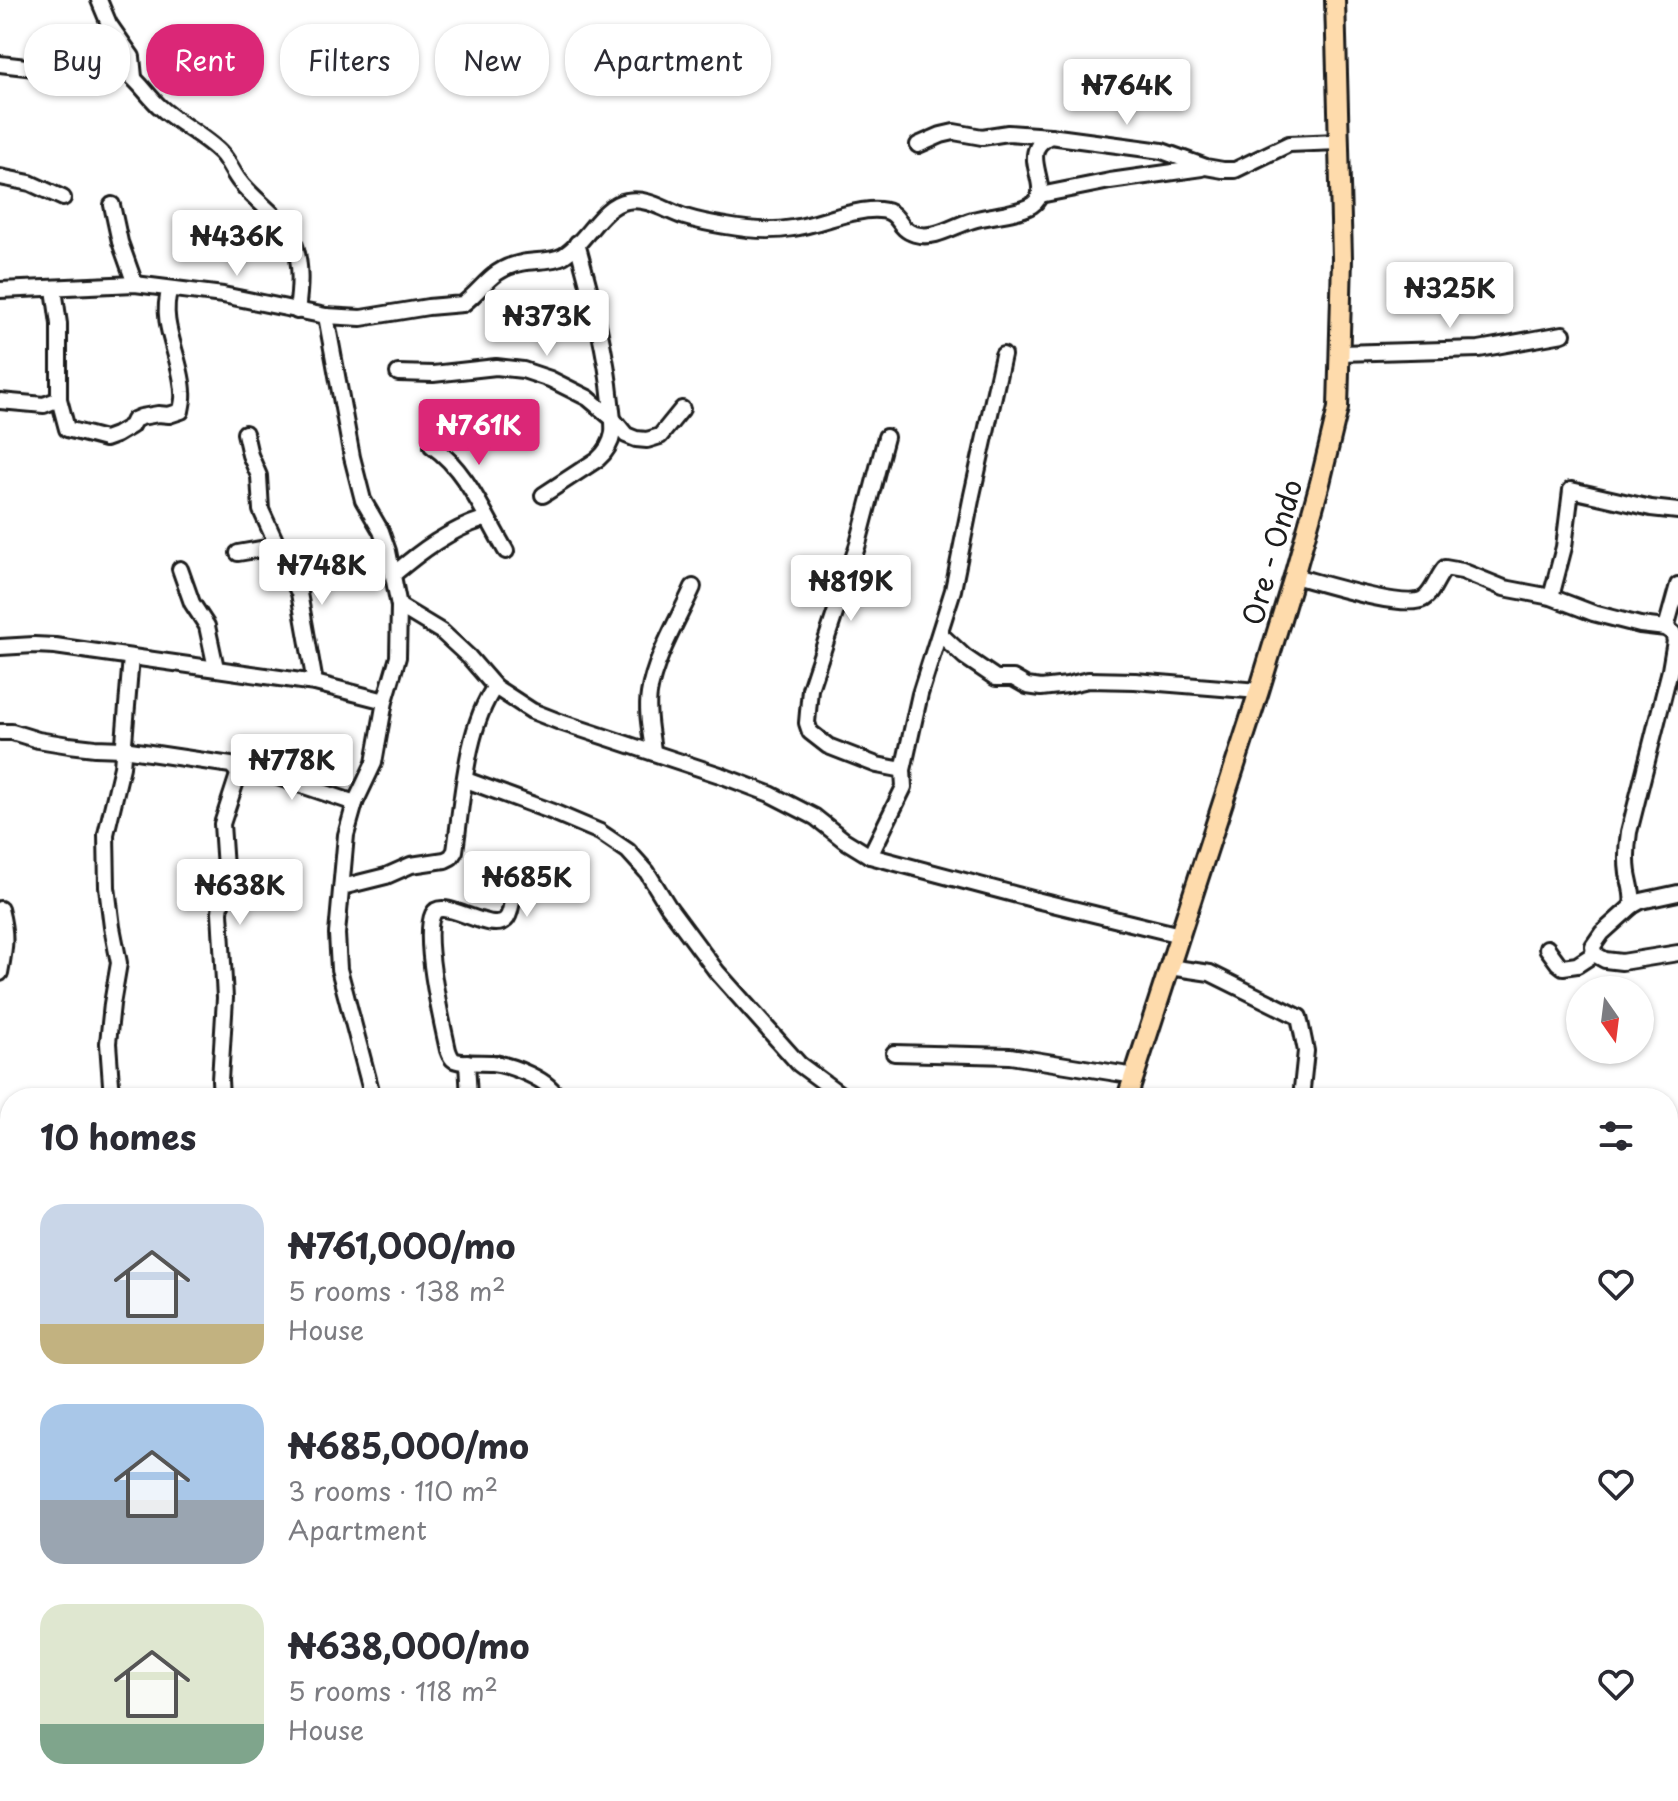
<!DOCTYPE html>
<html lang="en">
<head>
<meta charset="utf-8">
<style>
  :root { --surface:#fff; --page:#f2f2f3; --text:#2b2b33; --muted:#7c7c81; --accent:#db2777 }
  body { margin:0; font-family:"Playpen Sans",sans-serif; background:var(--page); color:var(--text); height:100vh; display:flex; flex-direction:column; font-size:30px; white-space:nowrap }
  * { box-sizing:border-box; margin:0 }
  p { font-size:26px; color:var(--muted) }
  .icon { flex:none; width:44px; height:44px; fill:none; stroke:currentColor; stroke-width:2; stroke-linecap:round; stroke-linejoin:round }
  .map { position:relative; flex:1; overflow:hidden }
  .side { position:absolute; left:0px; top:1088px; width:1678px; height:714px; display:flex; flex-direction:column; background:var(--surface); border-radius:32px 32px 0 0; box-shadow:0 2px 6px #0004 }
  .side>* { flex:none }
  .guide { position:absolute; left:24px; top:24px; width:800px; height:72px; display:flex; gap:16px }
  .needle { width:52px; rotate:166deg }
  .fabs { position:absolute; left:1566px; top:976px; display:grid; gap:16px }
  .fabs a { display:grid; place-items:center; width:88px; height:88px; border-radius:50%; background:var(--surface); box-shadow:0 2px 6px #0004; font-size:40px }
  .price { position:absolute; translate:-50% -68px; padding:0 18px; border-radius:8px; background:#fff; color:#222; font-size:26px; line-height:52px; filter:drop-shadow(0 2px 4px #0008) }
  .price::after { content:''; position:absolute; left:50%; top:48px; width:24px; height:18px; margin-left:-12px; background:inherit; clip-path:polygon(0 0,100% 0,50% 100%) }
  .price.current { background:var(--accent); color:#fff }
  ul { padding:0; list-style:none }
  li { display:flex; align-items:center; gap:24px; height:200px; padding:0 40px }
  li span { display:grid; place-items:center; flex:none; width:224px; height:160px; border-radius:24px; color:#555 }
  li>.icon { margin-inline-start:auto }
  span .icon { width:96px; height:96px; fill:#fffc; stroke-width:1 }
  li b { font-size:34px }
  h2 { display:flex; justify-content:space-between; align-items:center; height:96px; padding:0 40px; font-size:34px }
  .tag { padding:0 28px; border-radius:32px; background:var(--surface); box-shadow:0 2px 6px #0004; font-size:28px; line-height:72px }
  .tag.current { background:var(--accent); color:#fff }
  .map>svg:first-child { display:block }
</style>
</head>
<body>
<div class="map">
<svg width="1678" height="1801" viewBox="0 0 1678 1801">
  <rect width="100%" height="100%" fill="#fff"/>
  <filter id="ink" filterUnits="userSpaceOnUse"><feTurbulence type="fractalNoise" baseFrequency=".0125" numOctaves="2"/><feDisplacementMap in="SourceGraphic" scale="16" xChannelSelector="R" yChannelSelector="G"/><feConvolveMatrix kernelMatrix="1 2 1 2 8 2 1 2 1" color-interpolation-filters="sRGB"/></filter>
  <g filter="url(#ink)">
    <g fill="none" stroke-linecap="round" stroke-linejoin="round">
      <defs>
        <g id="minor">
          <polyline points="99,0 109,24 132,57 134,77"/>
          <path d="M0 64 95 75 126 72C140 82 148 96 160 107 179 124 203 135 220 152 229 161 233 174 241 183 256 202 285 220 294 243 302 265 300 289 297 311"/>
          <polyline points="918,145 941,135 954,132 982,137 1008,133 1050,136 1162,151 1206,167 1223,170 1235,170 1289,144 1338,142"/>
          <polyline points="0,177 30,183 63,198"/>
          <polyline points="1040,195 1110,181 1202,168"/>
          <polyline points="112,205 120,242 135,284"/>
          <path d="M0 290 135 284 223 295 326 316 361 318 428 307 463 304C485 287 491 269 521 263 534 260 552 262 563 256 586 243 601 205 627 201 648 197 666 211 685 217 698 221 713 224 726 226 748 230 771 232 793 228 820 224 843 212 870 210 905 208 892 227 915 234 935 240 955 225 973 220 990 215 1018 214 1032 205 1052 192 1028 165 1037 148 1039 143 1045 139 1050 136"/>
          <polyline points="326,316 352,457 363,500 381,531 388,551 399,606 398,657 385,701 374,763 355,803 346,835 337,934 339,969 373,1098"/>
          <polyline points="1340,353 1479,349 1563,334"/>
          <polyline points="398,373 433,374 496,367 523,370 550,379 588,398 613,419 626,435 636,439 647,440 660,436 682,409"/>
          <path d="M59 399 67 429 105 439 116 435 131 426 134 420 141 417 158 414 169 415 181 411C182 405 184 398 183 392 182 358 158 323 170 289"/>
          <polyline points="0,401 44,405 59,399 59,324 54,289"/>
          <polyline points="245,433 250,455 259,476 261,510 299,593 315,683"/>
          <polyline points="886,437 858,544 810,689 807,723 810,732 828,746 877,765 903,770"/>
          <path d="M432 446C466 469 485 516 506 551"/>
          <path d="M543 495 598 459C606 452 611 444 613 433 614 423 612 412 611 402 606 348 591 295 577 243"/>
          <polyline points="238,553 278,546"/>
          <polyline points="180,569 192,603 207,626 216,668"/>
          <path d="M394 574C421 551 449 530 484 519L488 521"/>
          <path d="M1294 576C1318 582 1404 610 1423 599 1433 593 1437 577 1445 568L1462 571 1504 588 1551 597 1593 613 1640 625 1666 628 1673 633 1675 641 1670 670 1629 832C1627 845 1626 859 1628 873 1630 885 1634 894 1632 906"/>
          <polyline points="1551,597 1564,547 1571,490 1651,508 1678,511"/>
          <polyline points="399,606 442,632 469,657 495,687 532,711 560,722 720,775 770,794 815,817 844,840 870,856 1036,900 1180,935"/>
          <polyline points="1666,628 1678,585"/>
          <polyline points="940,634 965,657 996,678 1013,678 1027,686 1041,688 1067,685 1088,680 1135,681 1259,691"/>
          <polyline points="0,647 34,645 55,646 315,683 385,701"/>
          <polyline points="0,732 12,732 38,740 69,745 95,748 123,749 231,765 236,770 272,775 355,803"/>
          <path d="M653 751C651 733 646 713 649 694 654 660 679 618 693 587"/>
          <polyline points="466,780 553,812 600,832 628,851 647,872 668,906 717,972 799,1064 845,1098"/>
          <polyline points="870,856 904,787 903,770 920,694 953,590 972,495 1003,355"/>
          <path d="M342 887 386 876 411 865 445 860 451 857 455 851C462 803 466 726 495 687"/>
          <path d="M513 894C512 901 511 912 507 918 493 937 442 895 433 914 422 937 442 1023 448 1050 449 1053 451 1058 454 1060 461 1064 484 1062 492 1063 511 1065 551 1080 557 1098"/>
          <path d="M0 909C7 936 5 946 0 973"/>
          <polyline points="1547,948 1558,963 1563,967 1577,965 1594,954 1593,946 1602,933 1632,906 1641,901 1678,893"/>
          <polyline points="1594,954 1605,960 1622,962 1678,953"/>
          <polyline points="1169,967 1210,973 1299,1017 1306,1051 1301,1098"/>
          <polyline points="894,1053 1010,1056 1135,1076"/>
          <polyline points="467,1062 469,1098"/>
          <polyline points="112,1098 108,1043 112,1004 119,963 112,927 107,887 106,834 122,767 131,657"/>
          <polyline points="221,1098 220,1080 225,998 220,912 225,868 222,824 238,775 236,770"/>
          <polyline points="1669,1160 1678,1159"/>
          <polyline points="0,1252 10,1287"/>
          <polyline points="1668,1286 1678,1286"/>
          <polyline points="1668,1403 1678,1403"/>
          <polyline points="0,1451 10,1482"/>
          <polyline points="1668,1475 1678,1478"/>
          <polyline points="0,1536 10,1514"/>
          <polyline points="1668,1576 1678,1572"/>
          <polyline points="0,1621 10,1674"/>
          <polyline points="1668,1731 1678,1751"/>
          <polyline points="32,1792 34,1801"/>
          <polyline points="1540,1792 1545,1801"/>
          <polyline points="1644,1792 1649,1801"/>
          <polyline points="0,1801 1,1801"/>
          <polyline points="1671,1801 1678,1797"/>
        </g>
        <g id="major">
          <polyline points="1127,1098 1259,691 1294,576 1320,483 1338,408 1342,258 1335,0"/>
          <polyline points="920,1801 921,1792"/>
        </g>
      </defs>
      <use href="#minor" stroke="#1c1c1c" stroke-width="20"/>
      <use href="#major" stroke="#1c1c1c" stroke-width="24"/>
      <use href="#minor" stroke="#fff" stroke-width="14"/>
      <use href="#major" stroke="#fedbac" stroke-width="18"/>
    </g>
  </g>
  <g text-anchor="middle" dominant-baseline="central" stroke-width="7" stroke-linejoin="round" paint-order="stroke">
    <g font-size="28" fill="#1c1c1c" stroke="#fff">
      <text transform="translate(1271 552) rotate(-74)">Ore - Ondo</text>
    </g>
  </g>
</svg>
<div class="fabs">
<a><svg class="needle" viewBox="-14 -14 28 28"><path d="M0-13l5 13h-10z" fill="#e53935"/><path d="M0 13l5-13h-10z" fill="#7c7c81"/></svg></a>
</div>
<b class="price" style="left:1127px;top:127px">₦764K</b>
<b class="price" style="left:237px;top:278px">₦436K</b>
<b class="price" style="left:1450px;top:330px">₦325K</b>
<b class="price" style="left:547px;top:358px">₦373K</b>
<b class="price current" style="left:479px;top:467px">₦761K</b>
<b class="price" style="left:322px;top:607px">₦748K</b>
<b class="price" style="left:851px;top:623px">₦819K</b>
<b class="price" style="left:292px;top:802px">₦778K</b>
<b class="price" style="left:527px;top:919px">₦685K</b>
<b class="price" style="left:240px;top:927px">₦638K</b>
<div class="guide">
<a class="tag">Buy</a>
<a class="tag current">Rent</a>
<a class="tag">Filters</a>
<a class="tag">New</a>
<a class="tag">Apartment</a>
</div>
<section class="side">
<h2>10 homes<svg class="icon" aria-label="filters" viewBox="0 0 24 24"><path d="M4 7h16M4 17h16"/><circle cx="9" cy="7" r="2"/><circle cx="15" cy="17" r="2"/></svg></h2>
<ul>
<li><span style="background:linear-gradient(#c9d6e8 75%,#c2b280 0)"><svg class="icon" aria-label="home" viewBox="0 0 24 24"><path d="M3 11l9-7 9 7M6 9v11h12V9"/></svg></span><div><b>₦761,000/mo</b><p>5 rooms · 138 m²</p><p>House</p></div><svg class="icon" aria-label="heart" viewBox="0 0 24 24"><path d="M12 20l-8-8c-3-5 5-10 8-4 3-6 11-1 8 4z"/></svg></li>
<li><span style="background:linear-gradient(#a9c7e8 60%,#9aa5b1 0)"><svg class="icon" aria-label="home" viewBox="0 0 24 24"><path d="M3 11l9-7 9 7M6 9v11h12V9"/></svg></span><div><b>₦685,000/mo</b><p>3 rooms · 110 m²</p><p>Apartment</p></div><svg class="icon" aria-label="heart" viewBox="0 0 24 24"><path d="M12 20l-8-8c-3-5 5-10 8-4 3-6 11-1 8 4z"/></svg></li>
<li><span style="background:linear-gradient(#dfe7d0 75%,#7fa58c 0)"><svg class="icon" aria-label="home" viewBox="0 0 24 24"><path d="M3 11l9-7 9 7M6 9v11h12V9"/></svg></span><div><b>₦638,000/mo</b><p>5 rooms · 118 m²</p><p>House</p></div><svg class="icon" aria-label="heart" viewBox="0 0 24 24"><path d="M12 20l-8-8c-3-5 5-10 8-4 3-6 11-1 8 4z"/></svg></li>
</ul>
</section>
</div>
</body>
</html>
